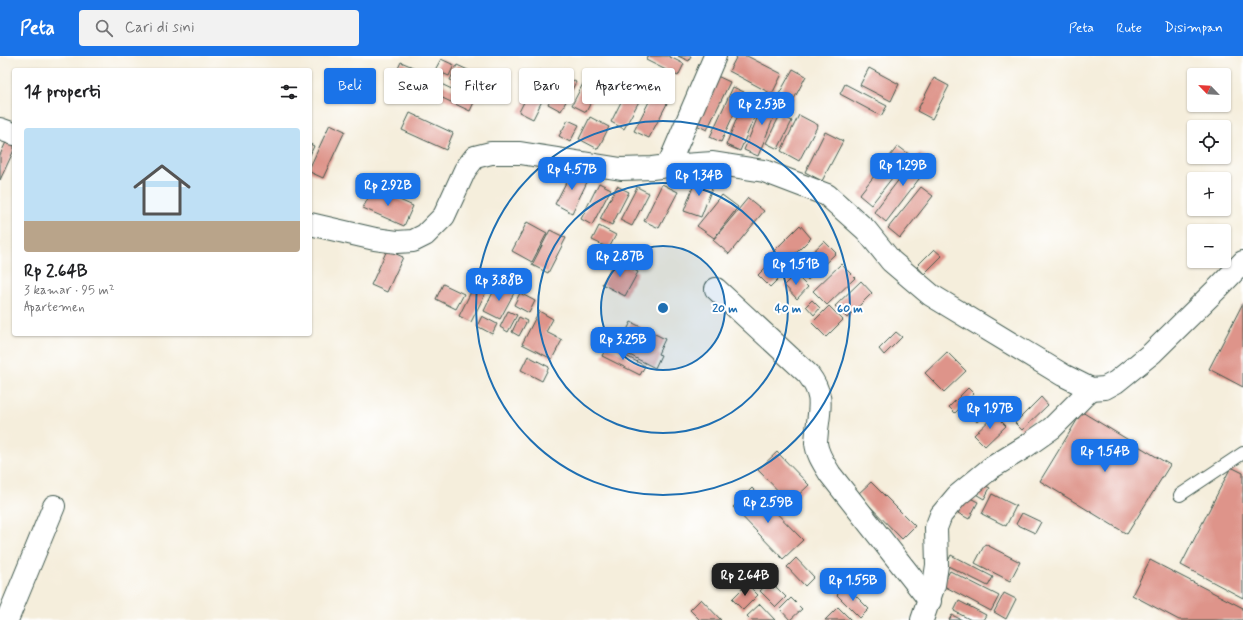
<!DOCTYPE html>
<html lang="id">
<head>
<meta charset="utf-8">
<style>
  :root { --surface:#fff; --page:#f2f2f2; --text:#202124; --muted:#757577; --line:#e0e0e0; --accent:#1a73e8 }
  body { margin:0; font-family:Mynerve,sans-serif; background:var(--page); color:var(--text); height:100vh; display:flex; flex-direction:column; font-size:15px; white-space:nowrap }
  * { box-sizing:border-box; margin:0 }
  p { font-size:13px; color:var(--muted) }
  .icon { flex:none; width:22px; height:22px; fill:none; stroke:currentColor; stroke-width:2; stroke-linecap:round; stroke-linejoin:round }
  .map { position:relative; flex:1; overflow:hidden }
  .side { position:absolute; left:12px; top:12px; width:300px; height:268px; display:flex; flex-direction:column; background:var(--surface); border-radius:4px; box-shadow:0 1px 3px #0004 }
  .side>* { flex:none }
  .guide { position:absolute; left:324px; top:12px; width:380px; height:36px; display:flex; gap:8px }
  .needle { width:26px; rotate:295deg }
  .tools { position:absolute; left:1187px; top:12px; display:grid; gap:8px }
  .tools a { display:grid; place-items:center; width:44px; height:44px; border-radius:4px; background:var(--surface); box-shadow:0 1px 3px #0004; font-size:20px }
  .price { position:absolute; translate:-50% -34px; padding:0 9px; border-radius:8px; background:var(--accent); color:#fff; font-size:13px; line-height:26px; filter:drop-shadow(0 1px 2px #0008) }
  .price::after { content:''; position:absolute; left:50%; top:24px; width:12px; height:9px; margin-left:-6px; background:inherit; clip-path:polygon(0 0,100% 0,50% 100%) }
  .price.current { background:#222; color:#fff }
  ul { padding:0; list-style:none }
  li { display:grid; align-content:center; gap:8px; height:212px; padding:0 12px }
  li+li { border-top:1px solid var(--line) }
  li span { display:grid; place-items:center; height:124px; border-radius:4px; color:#555 }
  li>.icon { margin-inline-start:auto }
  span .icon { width:72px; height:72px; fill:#fffc; stroke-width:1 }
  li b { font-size:17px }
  h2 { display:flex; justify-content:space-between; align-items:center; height:48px; padding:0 12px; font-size:17px }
  .chip { padding:0 14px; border-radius:4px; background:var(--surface); box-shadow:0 1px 3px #0004; font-size:14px; line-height:36px }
  .chip.current { background:var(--accent); color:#fff }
  header { display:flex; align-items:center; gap:24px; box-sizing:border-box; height:56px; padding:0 20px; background:var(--accent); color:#fff }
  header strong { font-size:19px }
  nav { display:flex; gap:22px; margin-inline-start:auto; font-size:14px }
  .search { width:280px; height:36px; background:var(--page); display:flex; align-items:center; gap:10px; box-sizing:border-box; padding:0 14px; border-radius:4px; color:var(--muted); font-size:15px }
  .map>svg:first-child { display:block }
</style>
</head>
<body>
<header>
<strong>Peta</strong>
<div class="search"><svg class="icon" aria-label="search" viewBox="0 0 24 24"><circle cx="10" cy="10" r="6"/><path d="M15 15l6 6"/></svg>Cari di sini</div>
<nav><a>Peta</a><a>Rute</a><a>Disimpan</a></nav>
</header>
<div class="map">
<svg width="1243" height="564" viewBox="0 0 1243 564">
  <rect width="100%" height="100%" fill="#fff"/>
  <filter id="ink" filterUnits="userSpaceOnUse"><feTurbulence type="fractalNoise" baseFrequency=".025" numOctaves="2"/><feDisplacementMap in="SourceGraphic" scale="8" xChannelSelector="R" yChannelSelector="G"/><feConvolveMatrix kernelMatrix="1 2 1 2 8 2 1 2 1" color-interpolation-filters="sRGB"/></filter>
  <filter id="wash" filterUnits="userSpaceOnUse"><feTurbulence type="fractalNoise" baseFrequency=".012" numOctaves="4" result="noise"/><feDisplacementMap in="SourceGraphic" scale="16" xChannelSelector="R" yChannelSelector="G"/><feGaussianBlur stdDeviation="0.9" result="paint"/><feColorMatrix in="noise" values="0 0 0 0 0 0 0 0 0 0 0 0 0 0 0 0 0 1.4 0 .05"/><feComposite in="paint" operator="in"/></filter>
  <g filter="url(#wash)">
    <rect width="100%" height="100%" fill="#f5eedc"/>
    <g id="blocks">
      <g fill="#de948a">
        <polygon points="648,0 668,0 684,8 678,20 646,4"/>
        <polygon points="678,0 691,0 689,5"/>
        <polygon points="737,0 747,0 782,18 772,38 729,15"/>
        <polygon points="441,3 454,9 449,20 435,14"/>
        <polygon points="401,6 415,12 407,29 393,23"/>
        <polygon points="457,9 492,25 486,40 450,24"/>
        <polygon points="869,12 899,28 891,45 860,29"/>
        <polygon points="793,13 806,20 793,45 779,38"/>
        <polygon points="540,14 554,21 533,63 519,56"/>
        <polygon points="418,17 434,24 427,39 411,32"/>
        <polygon points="588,18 602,25 586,56 572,49"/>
        <polygon points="563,19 576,26 561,55 548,48"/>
        <polygon points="715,19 730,26 707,74 692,67"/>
        <polygon points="934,22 949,30 932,63 917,55"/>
        <polygon points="439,27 475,44 470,55 434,38"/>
        <polygon points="845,28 887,50 881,60 840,38"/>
        <polygon points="629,30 643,38 624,73 611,66"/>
        <polygon points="733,31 744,36 721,86 710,81"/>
        <polygon points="655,34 670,42 649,82 634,75"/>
        <polygon points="747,37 762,43 740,95 726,89"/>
        <polygon points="766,41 780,46 758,100 744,94"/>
        <polygon points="410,57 453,77 446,94 402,74"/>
        <polygon points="780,59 792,65 778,93 766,87"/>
        <polygon points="799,59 818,69 799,105 781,95"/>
        <polygon points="590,61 609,71 598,93 579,83"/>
        <polygon points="568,64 579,69 570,86 559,80"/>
        <polygon points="330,68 345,75 323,122 310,116 310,111"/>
        <polygon points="825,76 843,85 822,125 805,116"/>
        <polygon points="7,84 14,87 14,94 0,124 0,99"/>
        <polygon points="310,88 314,90 310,99"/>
        <polygon points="898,90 910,99 871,149 859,139"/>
        <polygon points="920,96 932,106 886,166 874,156"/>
        <polygon points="573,113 589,122 572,157 555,148"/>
        <polygon points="697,120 714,127 701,161 684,155"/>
        <polygon points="599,127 611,133 592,169 581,163"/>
        <polygon points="662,128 678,136 659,172 644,165"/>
        <polygon points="617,130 629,136 612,169 600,163"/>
        <polygon points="637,131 649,137 632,170 620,164"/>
        <polygon points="921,131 933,140 900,182 888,172"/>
        <polygon points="373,132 413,150 404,170 363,152"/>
        <polygon points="722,139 738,151 714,182 697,170"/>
        <polygon points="748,142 764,155 729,198 713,184"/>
        <polygon points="527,166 547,177 532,206 512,195"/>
        <polygon points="800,169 811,182 777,216 765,204"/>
        <polygon points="599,170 616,179 609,192 592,184"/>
        <polygon points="550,174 566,182 548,217 532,209"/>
        <polygon points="824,185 836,197 808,224 796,212"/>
        <polygon points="934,193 942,200 924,218 917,210"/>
        <polygon points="387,194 403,201 387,236 371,229"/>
        <polygon points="615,204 638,216 625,240 602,228"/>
        <polygon points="841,208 855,222 827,249 813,235"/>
        <polygon points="767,210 779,222 770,231 758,219"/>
        <polygon points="795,218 808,231 797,243 784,229"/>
        <polygon points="478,222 490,228 471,266 459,260"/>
        <polygon points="861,225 872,237 847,262 835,250"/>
        <polygon points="443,228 464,238 456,253 436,243"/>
        <polygon points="497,228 514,237 500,263 484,255"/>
        <polygon points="520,237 535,245 529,257 514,249"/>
        <polygon points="812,244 820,252 814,259 806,250"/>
        <polygon points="1243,247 1243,331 1209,313"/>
        <polygon points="829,250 843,264 826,281 812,267"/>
        <polygon points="508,255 517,259 508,276 500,271"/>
        <polygon points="539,255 553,263 546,276 562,284 552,303 522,288"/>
        <polygon points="482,260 497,268 492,278 477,270"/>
        <polygon points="519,261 527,265 519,280 512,276"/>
        <polygon points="631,266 665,283 658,298 661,299 655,312 614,291 620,278 624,280"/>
        <polygon points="896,276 902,281 884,299 879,293"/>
        <polygon points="607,290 645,310 640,319 602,300"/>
        <polygon points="947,296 966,315 944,336 925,317"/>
        <polygon points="528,300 549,311 542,325 521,314"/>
        <polygon points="968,332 974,338 955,357 949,351"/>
        <polygon points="1041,341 1048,349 1022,374 1015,367"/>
        <polygon points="979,345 989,355 977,366 968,357"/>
        <polygon points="1082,356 1170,409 1127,478 1040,425"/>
        <polygon points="995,359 1006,370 985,390 974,379"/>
        <polygon points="777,396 809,429 790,447 758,414"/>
        <polygon points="1231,411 1243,417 1243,542 1181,509"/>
        <polygon points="871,426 915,470 902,483 858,438"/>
        <polygon points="979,427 990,432 984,443 974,437"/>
        <polygon points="752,432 803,484 783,503 733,451"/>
        <polygon points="992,438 1016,450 1006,470 982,458"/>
        <polygon points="964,439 978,446 969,463 956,456"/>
        <polygon points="1022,457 1041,466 1035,477 1016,468"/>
        <polygon points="985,488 1020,506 1010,525 975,507"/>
        <polygon points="951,499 993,521 988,530 946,509"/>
        <polygon points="796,502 814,521 805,530 787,511"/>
        <polygon points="1150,504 1243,552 1243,564 1179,564 1132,539"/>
        <polygon points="950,515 999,540 991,555 942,529"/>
        <polygon points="770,525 786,541 776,551 760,535"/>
        <polygon points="747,528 758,539 743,554 732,543"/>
        <polygon points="846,530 869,553 860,562 837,539"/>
        <polygon points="1004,537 1016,543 1006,563 994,556"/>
        <polygon points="791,542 802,553 790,564 780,553"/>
        <polygon points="701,543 721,564 700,564 690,554"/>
        <polygon points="959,545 986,559 983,564 971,564 954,555"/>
        <polygon points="760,548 775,564 751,564 747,560"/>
        <polygon points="838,551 851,564 825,564"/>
        <polygon points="952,559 962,564 949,564"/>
      </g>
    </g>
  </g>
  <g filter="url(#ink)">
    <use href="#blocks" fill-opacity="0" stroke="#3f584d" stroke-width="1"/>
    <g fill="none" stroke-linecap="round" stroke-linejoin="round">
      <defs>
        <polyline id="lane" points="1180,439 1243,397"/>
        <g id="street">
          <polyline points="0,73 14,78"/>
          <polyline points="668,110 715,0"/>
          <polyline points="310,168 375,183 397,186 413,185 425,179 444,160 465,114 475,101 491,97 520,97 621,113 652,112 668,110 713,107 764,115 827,139 866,174 891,205 931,239 1063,319 1091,333 1105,332 1116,326 1152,297 1220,230 1243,206"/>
          <path d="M716 233 808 318C824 339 820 350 817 374 817 378 816 383 816 387 817 398 824 408 830 418L930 545"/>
          <polyline points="7,564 54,450"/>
          <polyline points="922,564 934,529 937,509 936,472 941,459 957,440 991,412 1025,391 1052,372 1091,333"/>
        </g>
      </defs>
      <use href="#lane" stroke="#3f584d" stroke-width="14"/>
      <use href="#street" stroke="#3f584d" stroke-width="24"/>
      <use href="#lane" stroke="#fff" stroke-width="12"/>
      <use href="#street" stroke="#fff" stroke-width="22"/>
    </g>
  </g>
  <circle cx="663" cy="252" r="62" fill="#1f6fb2" fill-opacity=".12"/>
  <g fill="none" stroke="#1f6fb2" stroke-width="2">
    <circle cx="663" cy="252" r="62"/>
    <circle cx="663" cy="252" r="125"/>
    <circle cx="663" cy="252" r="187"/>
  </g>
  <circle cx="663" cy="252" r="6" fill="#1f6fb2" stroke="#fff" stroke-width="2"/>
  <g font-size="12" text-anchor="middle" font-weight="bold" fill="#1f6fb2" stroke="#fff" stroke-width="4" stroke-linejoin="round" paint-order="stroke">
    <text x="725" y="256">20 m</text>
    <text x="788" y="256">40 m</text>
    <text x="850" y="256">60 m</text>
  </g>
</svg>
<div class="tools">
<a><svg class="needle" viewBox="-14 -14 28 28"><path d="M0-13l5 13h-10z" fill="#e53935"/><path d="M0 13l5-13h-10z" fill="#757577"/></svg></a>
<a><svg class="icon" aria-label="locate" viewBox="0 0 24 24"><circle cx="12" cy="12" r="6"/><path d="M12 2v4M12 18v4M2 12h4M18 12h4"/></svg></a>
<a>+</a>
<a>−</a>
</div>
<b class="price" style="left:762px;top:70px">Rp 2.53B</b>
<b class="price" style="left:903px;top:131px">Rp 1.29B</b>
<b class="price" style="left:572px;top:135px">Rp 4.57B</b>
<b class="price" style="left:699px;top:141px">Rp 1.34B</b>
<b class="price" style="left:388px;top:151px">Rp 2.92B</b>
<b class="price" style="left:620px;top:222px">Rp 2.87B</b>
<b class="price" style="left:796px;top:230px">Rp 1.51B</b>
<b class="price" style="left:499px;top:246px">Rp 3.88B</b>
<b class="price" style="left:623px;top:305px">Rp 3.25B</b>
<b class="price" style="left:990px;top:374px">Rp 1.97B</b>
<b class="price" style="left:1105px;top:417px">Rp 1.54B</b>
<b class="price" style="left:768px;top:468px">Rp 2.59B</b>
<b class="price current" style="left:745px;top:541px">Rp 2.64B</b>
<b class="price" style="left:853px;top:546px">Rp 1.55B</b>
<div class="guide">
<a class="chip current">Beli</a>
<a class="chip">Sewa</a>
<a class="chip">Filter</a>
<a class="chip">Baru</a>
<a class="chip">Apartemen</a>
</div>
<section class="side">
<h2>14 properti<svg class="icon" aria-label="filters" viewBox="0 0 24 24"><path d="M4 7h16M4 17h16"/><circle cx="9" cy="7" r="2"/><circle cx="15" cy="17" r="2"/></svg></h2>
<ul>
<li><span style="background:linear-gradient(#bfe0f5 75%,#b9a48a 0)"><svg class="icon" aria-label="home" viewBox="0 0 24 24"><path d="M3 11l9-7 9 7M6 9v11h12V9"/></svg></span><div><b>Rp 2.64B</b><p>3 kamar · 95 m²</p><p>Apartemen</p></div></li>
</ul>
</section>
</div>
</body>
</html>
